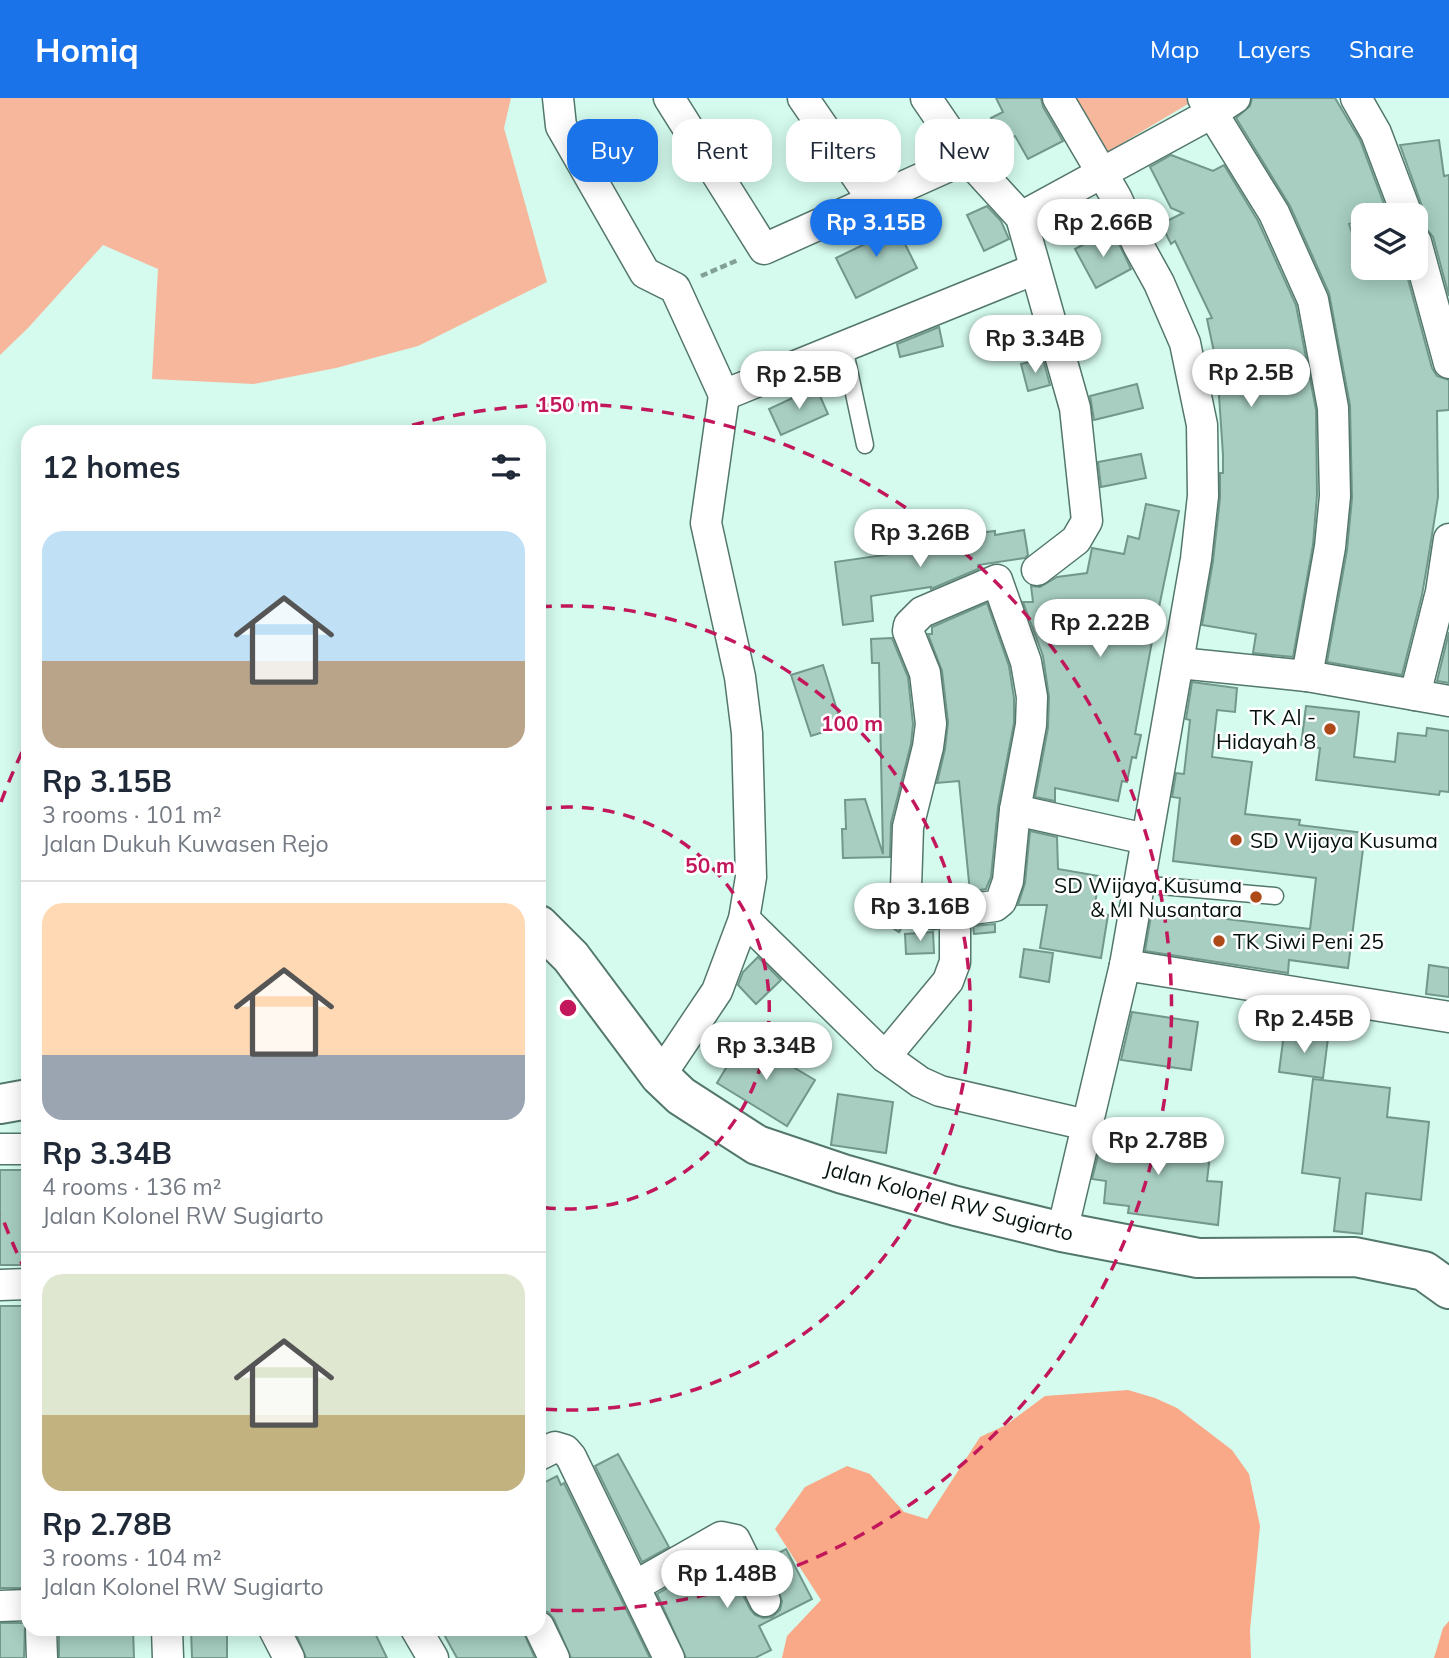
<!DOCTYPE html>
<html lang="en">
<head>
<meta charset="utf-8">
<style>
  :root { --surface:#fff; --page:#f6f6f7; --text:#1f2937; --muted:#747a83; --line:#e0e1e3; --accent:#1a73e8 }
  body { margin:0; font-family:Mulish,sans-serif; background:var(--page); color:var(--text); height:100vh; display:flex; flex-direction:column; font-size:26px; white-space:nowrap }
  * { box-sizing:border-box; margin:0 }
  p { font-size:23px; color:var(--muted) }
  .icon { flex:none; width:38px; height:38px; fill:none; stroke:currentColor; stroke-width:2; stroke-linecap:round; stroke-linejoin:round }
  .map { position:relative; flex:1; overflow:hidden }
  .sheet { position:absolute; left:21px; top:327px; width:525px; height:1211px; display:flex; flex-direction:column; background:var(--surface); border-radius:21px; box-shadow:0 4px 18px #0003 }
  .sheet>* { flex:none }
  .banner { position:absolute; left:567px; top:21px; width:665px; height:63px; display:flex; gap:14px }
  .tools { position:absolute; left:1351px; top:105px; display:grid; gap:14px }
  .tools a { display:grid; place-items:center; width:77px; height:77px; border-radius:14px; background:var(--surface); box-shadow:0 4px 18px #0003; font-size:35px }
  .price { position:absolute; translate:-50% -60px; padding:0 16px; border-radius:24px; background:#fff; color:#222; font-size:23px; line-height:46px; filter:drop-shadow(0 2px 4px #0008) }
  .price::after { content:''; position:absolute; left:50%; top:42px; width:21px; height:16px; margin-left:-10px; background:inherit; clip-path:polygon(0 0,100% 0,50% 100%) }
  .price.selected { background:var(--accent); color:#fff }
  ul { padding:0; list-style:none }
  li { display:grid; align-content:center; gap:14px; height:371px; padding:0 21px }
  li+li { border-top:2px solid var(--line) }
  li span { display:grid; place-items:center; height:217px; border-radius:21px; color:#555 }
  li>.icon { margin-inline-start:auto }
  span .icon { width:126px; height:126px; fill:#fffc; stroke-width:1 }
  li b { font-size:30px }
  h2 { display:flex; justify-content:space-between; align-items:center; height:84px; padding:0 21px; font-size:30px }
  .pill { padding:0 24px; border-radius:21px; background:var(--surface); box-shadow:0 4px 18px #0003; font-size:24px; line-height:63px }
  .pill.selected { background:var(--accent); color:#fff }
  header { display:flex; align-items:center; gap:42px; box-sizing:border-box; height:98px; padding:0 35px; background:var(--accent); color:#fff }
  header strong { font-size:33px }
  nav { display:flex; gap:38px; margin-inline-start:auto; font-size:24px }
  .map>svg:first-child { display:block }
</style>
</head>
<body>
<header>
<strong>Homiq</strong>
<nav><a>Map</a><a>Layers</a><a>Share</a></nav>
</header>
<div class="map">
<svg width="1449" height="1560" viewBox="0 0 1449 1560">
  <rect width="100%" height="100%" fill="#d4fbee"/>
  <g fill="#f7b79d">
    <polygon points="0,0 511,0 504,30 547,184 418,248 336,270 254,286 152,281 158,171 103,147 28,230 0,257"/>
    <polygon points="1072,0 1198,0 1104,56"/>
  </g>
  <g fill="#faa988">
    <polygon points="1128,1292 1155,1300 1177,1310 1232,1352 1249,1376 1260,1428 1250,1532 1251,1560 782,1560 787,1538 821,1502 775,1431 805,1389 847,1368 870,1376 904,1414 927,1421 980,1339 1006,1327 1045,1298"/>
    <polygon points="1449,1523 1449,1560 1434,1560 1443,1530"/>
  </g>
  <g fill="#a7cec1" stroke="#72978b" stroke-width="2">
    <polygon points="996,0 1041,0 1043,9 1063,43 1028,61 1015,38 1003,44 991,20 1003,14"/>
    <polygon points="1252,0 1335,0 1360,42 1387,114 1378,117 1363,117 1363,122 1349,126 1363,170 1405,170 1432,270 1437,278 1449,282 1449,312 1437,313 1438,399 1428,462 1422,497 1402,577 1327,564 1347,452 1352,400 1350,307 1329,195 1290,108 1236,20 1250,8"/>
    <polygon points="1439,42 1444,78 1449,77 1449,198 1433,139 1426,130 1423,111 1400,47"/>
    <polygon points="1171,57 1213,73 1224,67 1258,123 1296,207 1316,312 1317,397 1313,447 1293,559 1253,555 1256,536 1202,527 1213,463 1220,400 1220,375 1223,375 1223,357 1217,268 1207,221 1212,220 1175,143 1171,146 1161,126 1183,115 1171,110 1150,69"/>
    <polygon points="987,108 1001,123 1009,141 984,153 967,117"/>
    <polygon points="879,118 888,135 897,130 917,170 856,200 836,160 865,146 857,129"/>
    <polygon points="1112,131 1131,171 1096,190 1075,151"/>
    <polygon points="939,229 943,248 900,259 897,246"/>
    <polygon points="1043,261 1050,287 1028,293 1021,266"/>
    <polygon points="1137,286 1143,310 1094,322 1090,298"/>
    <polygon points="816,289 828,316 781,337 769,311"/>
    <polygon points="1141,356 1146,380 1101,389 1098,364"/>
    <polygon points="1146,406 1179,413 1153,538 1135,636 1141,637 1136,660 1132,659 1127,684 1122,683 1118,703 1055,690 1055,703 1035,699 1048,630 1049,599 1043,558 1023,504 1033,504 1031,488 1040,489 1057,479 1087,475 1092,450 1124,456 1128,438 1139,441"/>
    <polygon points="1024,432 1028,457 1025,460 978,467 978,471 931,491 931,489 871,498 873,523 843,527 835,464 919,452 918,445 954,440 953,438 995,433 995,437"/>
    <polygon points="987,505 1009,568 1014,600 1014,625 998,709 991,779 986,791 970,794 959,683 937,685 945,651 948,624 942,573 928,536 932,536 932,529"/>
    <polygon points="1449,534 1449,585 1437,583"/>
    <polygon points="892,540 908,579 913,626 911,646 891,725 890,759 843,760 842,731 846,731 845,702 865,701 883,756 879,565 872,565 871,541"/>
    <polygon points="823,567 842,628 811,638 791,577"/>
    <polygon points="1192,584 1237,590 1235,614 1217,612 1212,659 1252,664 1245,716 1300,722 1299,727 1365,735 1348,870 1289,862 1288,875 1145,853 1152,812 1310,831 1316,780 1173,763 1180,700 1172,699 1176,675 1184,676 1190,622 1186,621"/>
    <polygon points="1306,608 1359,614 1354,659 1395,664 1398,635 1426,638 1427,630 1449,633 1449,694 1440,693 1439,697 1316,682 1320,650 1301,647"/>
    <polygon points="1030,733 1057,739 1058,771 1099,778 1094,814 1108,817 1101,860 1040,850 1047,807 1018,807 1025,785"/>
    <polygon points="890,799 906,822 899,834 877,820"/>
    <polygon points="995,826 995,834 974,836 973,828"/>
    <polygon points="933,834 934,855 906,856 905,836"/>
    <polygon points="1024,851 1053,855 1049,884 1020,879"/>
    <polygon points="758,859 781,882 756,906 738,887 743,874"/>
    <polygon points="1429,867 1449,870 1449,899 1426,896"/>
    <polygon points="1132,914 1198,924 1191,972 1121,962"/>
    <polygon points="1284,935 1328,940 1323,980 1279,974"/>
    <polygon points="744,940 815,982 787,1028 717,985"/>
    <polygon points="1313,981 1390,990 1387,1019 1429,1024 1421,1102 1366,1095 1362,1136 1334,1133 1340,1080 1302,1075"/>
    <polygon points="838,996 893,1004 886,1055 831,1047"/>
    <polygon points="1105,1030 1134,1033 1133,1038 1211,1048 1207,1083 1222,1084 1218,1127 1128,1115 1129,1108 1104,1105 1106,1083 1092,1081"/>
    <rect x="0" y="1072" width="28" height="95"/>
    <polygon points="0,1208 22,1208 25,1490 0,1490"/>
    <polygon points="618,1356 669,1449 642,1464 595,1368"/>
    <polygon points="557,1378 561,1387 564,1385 650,1560 571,1560 554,1521 548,1514 539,1512 539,1387"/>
    <polygon points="786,1451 812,1501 759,1528 771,1552 755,1560 686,1560 657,1496 723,1458 750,1511 755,1517 763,1520 772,1519 780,1512 782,1503 765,1462"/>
    <polygon points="0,1525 25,1525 24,1560 0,1560"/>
    <polygon points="59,1531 133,1531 134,1560 59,1560"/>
    <polygon points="191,1531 227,1531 227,1560 192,1560"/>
    <polygon points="294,1531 373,1531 387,1560 306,1560"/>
    <polygon points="441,1531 522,1531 535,1560 457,1560"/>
  </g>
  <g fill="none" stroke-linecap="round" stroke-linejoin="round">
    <defs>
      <g id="lane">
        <polyline points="844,249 865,347"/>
        <polyline points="1138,786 1275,798"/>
      </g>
      <g id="street">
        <polyline points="558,0 561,28 645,175 675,190 724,297 1035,171"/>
        <polyline points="669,0 764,151 967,60"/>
        <polyline points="803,0 873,102"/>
        <polyline points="926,0 967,60 1021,119 1075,310 1087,423 1076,442 1037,472"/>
        <polyline points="1058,0 1116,99 1138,147 1159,185 1185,245 1202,327 1203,398 1196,461 1125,867 1062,1134"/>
        <polyline points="1203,0 1274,115 1313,202 1333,310 1335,398 1330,449 1307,578"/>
        <polyline points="1356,0 1376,35 1407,117"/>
        <polyline points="1021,119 1212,15 1235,0"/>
        <polyline points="1416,144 1449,265"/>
        <polygon points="997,482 1026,564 1032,599 1031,627 1015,712 1008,783 1001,803 995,808 933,816 917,809 906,790 908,729 928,649 931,626 925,575 908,533 909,527 922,514"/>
        <polyline points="1179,565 1307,578 1449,603"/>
        <polyline points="1415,597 1441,494 1449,441"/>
        <polyline points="1015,712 1146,741"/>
        <polyline points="744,821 885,959 920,984 940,993 1087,1027"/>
        <polyline points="1125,867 1449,919"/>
        <polyline points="885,959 948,883 955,864 955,814"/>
        <polyline points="660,978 717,893 744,821 751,779 747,635 740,579 706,425 724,297"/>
        <polyline points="0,1051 28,1051"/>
        <polyline points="0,1187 28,1186"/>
        <polyline points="539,1357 555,1349 565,1352 571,1359 669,1560"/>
        <polyline points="635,1488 721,1439 735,1442 765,1503"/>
        <polyline points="0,1508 28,1507"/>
        <polyline points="539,1529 554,1560"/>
        <polyline points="41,1531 42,1560"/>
        <polyline points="167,1531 168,1560"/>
        <polyline points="274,1531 289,1560"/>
        <polyline points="416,1531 433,1560"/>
      </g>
      <g id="secondary">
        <polyline points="539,827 571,859 660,978 681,998 757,1047 843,1076 956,1108 1062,1134 1198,1160 1355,1159 1424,1173 1449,1191"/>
        <polyline points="0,1006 28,1001"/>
      </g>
    </defs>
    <use href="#lane" stroke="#53776b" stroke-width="19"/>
    <use href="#street" stroke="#53776b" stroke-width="33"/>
    <use href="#secondary" stroke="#53776b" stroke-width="42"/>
    <polyline stroke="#83a097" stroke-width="4.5" stroke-dasharray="7 3.5" stroke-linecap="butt" points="701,178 738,162"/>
    <use href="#lane" stroke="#fff" stroke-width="16"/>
    <use href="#street" stroke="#fff" stroke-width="30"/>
    <use href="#secondary" stroke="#fff" stroke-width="38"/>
  </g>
  <g fill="none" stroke="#c2185b" stroke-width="3.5" stroke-dasharray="12 9">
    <path d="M540 711A201 201 0 1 1 540 1109"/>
    <path d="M540 509A402 402 0 1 1 540 1311"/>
    <path d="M26 1174A603 603 0 0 1 1 1116M1 704A603 603 0 0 1 26 646M392 333A603 603 0 1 1 542 1512"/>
  </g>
  <g fill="#ae4919" stroke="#fff" stroke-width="2.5">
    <circle cx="1330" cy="631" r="7"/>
    <circle cx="1236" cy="742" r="7"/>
    <circle cx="1256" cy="799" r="7"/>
    <circle cx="1219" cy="843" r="7"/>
  </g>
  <g text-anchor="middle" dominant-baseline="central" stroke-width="5" stroke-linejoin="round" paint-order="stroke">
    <g font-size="21" fill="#05130f" stroke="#fff" text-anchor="end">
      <text x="1316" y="619">TK Al -<tspan x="1316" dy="24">Hidayah 8</tspan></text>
      <text x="1250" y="742" text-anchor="start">SD Wijaya Kusuma</text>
      <text x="1242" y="787">SD Wijaya Kusuma<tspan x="1242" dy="24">&amp; MI Nusantara</tspan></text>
      <text x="1233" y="843" text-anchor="start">TK Siwi Peni 25</text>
    </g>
    <g font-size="21" fill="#05130f" stroke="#fff">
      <text transform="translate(949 1102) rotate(15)">Jalan Kolonel RW Sugiarto</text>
    </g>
  </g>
  <circle cx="568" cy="910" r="10" fill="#c2185b" stroke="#fff" stroke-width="3.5"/>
  <g font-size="21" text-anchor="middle" font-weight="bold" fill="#c2185b" stroke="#fff" stroke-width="5" stroke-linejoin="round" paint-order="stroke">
    <text x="568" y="314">150 m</text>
    <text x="852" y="633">100 m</text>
    <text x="710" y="775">50 m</text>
  </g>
</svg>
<div class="tools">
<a><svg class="icon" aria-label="layers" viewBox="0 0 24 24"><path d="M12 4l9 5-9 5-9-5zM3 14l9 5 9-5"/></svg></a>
</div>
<b class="price selected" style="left:876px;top:161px">Rp 3.15B</b>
<b class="price" style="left:1103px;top:161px">Rp 2.66B</b>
<b class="price" style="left:1035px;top:277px">Rp 3.34B</b>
<b class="price" style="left:1251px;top:311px">Rp 2.5B</b>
<b class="price" style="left:799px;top:313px">Rp 2.5B</b>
<b class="price" style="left:920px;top:471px">Rp 3.26B</b>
<b class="price" style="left:1100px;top:561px">Rp 2.22B</b>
<b class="price" style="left:920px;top:845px">Rp 3.16B</b>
<b class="price" style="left:1304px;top:957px">Rp 2.45B</b>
<b class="price" style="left:766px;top:984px">Rp 3.34B</b>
<b class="price" style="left:1158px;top:1079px">Rp 2.78B</b>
<b class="price" style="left:727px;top:1512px">Rp 1.48B</b>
<div class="banner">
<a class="pill selected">Buy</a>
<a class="pill">Rent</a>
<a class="pill">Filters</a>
<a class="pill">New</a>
</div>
<section class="sheet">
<h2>12 homes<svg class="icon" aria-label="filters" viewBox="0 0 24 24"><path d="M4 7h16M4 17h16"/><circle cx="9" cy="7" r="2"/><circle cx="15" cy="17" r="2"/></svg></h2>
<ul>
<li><span style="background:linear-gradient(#bfe0f5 60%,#b9a48a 0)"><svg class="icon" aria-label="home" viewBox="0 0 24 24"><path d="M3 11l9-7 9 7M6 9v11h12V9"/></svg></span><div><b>Rp 3.15B</b><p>3 rooms · 101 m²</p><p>Jalan Dukuh Kuwasen Rejo</p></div></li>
<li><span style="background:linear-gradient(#ffd9b3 70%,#9aa5b1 0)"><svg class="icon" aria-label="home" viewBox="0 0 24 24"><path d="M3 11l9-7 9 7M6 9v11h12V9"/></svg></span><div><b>Rp 3.34B</b><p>4 rooms · 136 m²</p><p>Jalan Kolonel RW Sugiarto</p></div></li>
<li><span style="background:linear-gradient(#dfe7d0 65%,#c2b280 0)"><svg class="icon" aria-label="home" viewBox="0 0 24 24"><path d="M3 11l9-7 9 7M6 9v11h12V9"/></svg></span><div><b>Rp 2.78B</b><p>3 rooms · 104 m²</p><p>Jalan Kolonel RW Sugiarto</p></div></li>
</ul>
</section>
</div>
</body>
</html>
